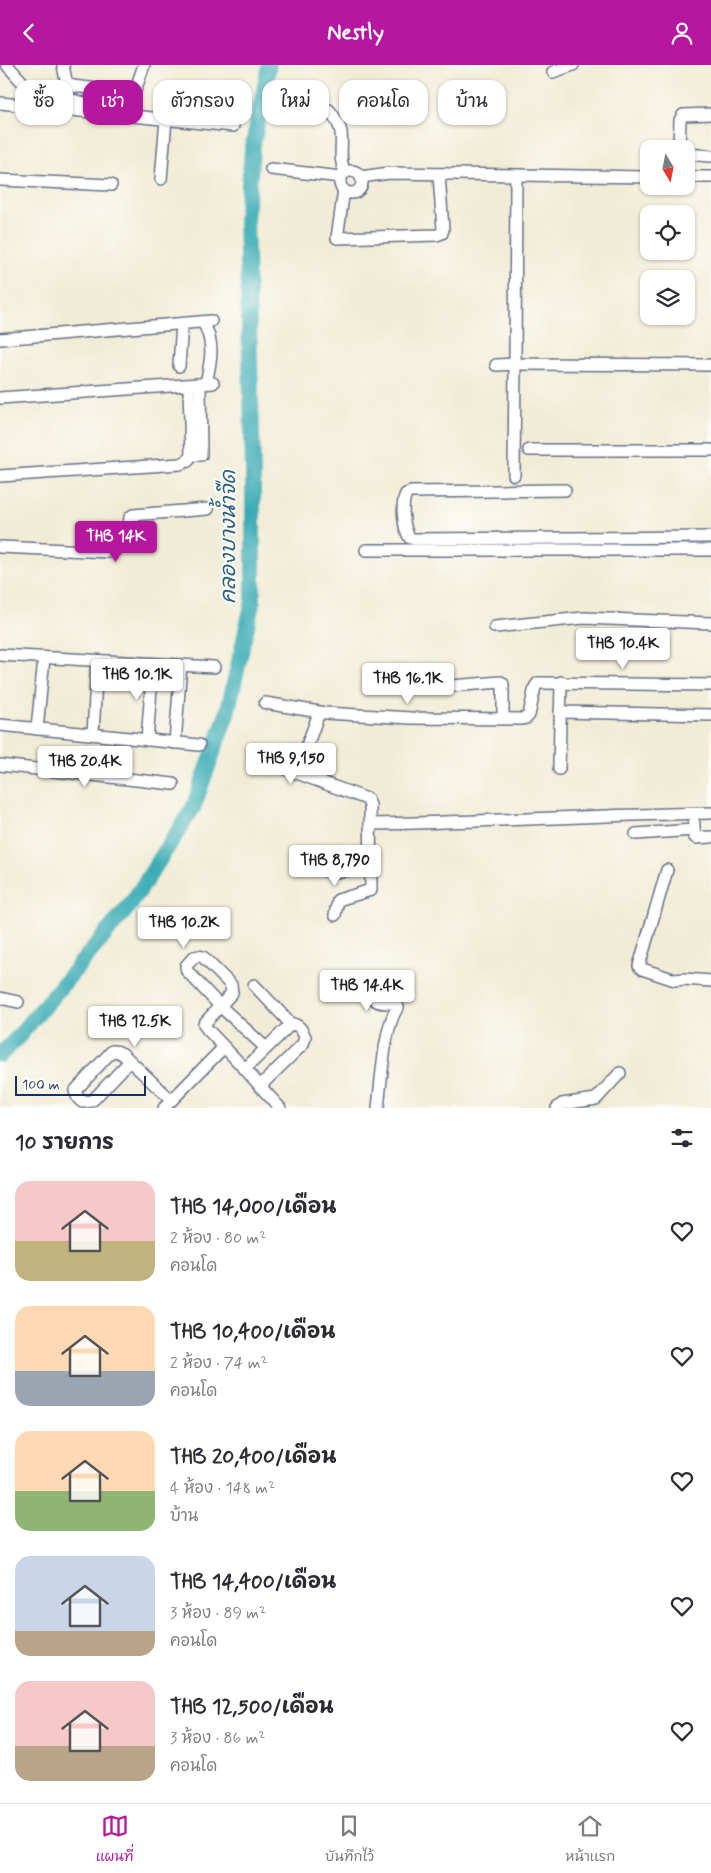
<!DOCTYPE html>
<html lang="th">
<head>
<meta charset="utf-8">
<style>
  :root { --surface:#fff; --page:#f7f7f7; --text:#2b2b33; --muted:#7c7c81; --line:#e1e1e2; --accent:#b5179e }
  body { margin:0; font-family:Mynerve,"Playpen Sans Thai",sans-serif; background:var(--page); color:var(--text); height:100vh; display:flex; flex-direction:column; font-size:19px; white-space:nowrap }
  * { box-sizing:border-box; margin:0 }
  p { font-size:16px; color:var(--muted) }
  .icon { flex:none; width:28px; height:28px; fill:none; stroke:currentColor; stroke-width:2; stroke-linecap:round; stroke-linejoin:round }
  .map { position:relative; height:1043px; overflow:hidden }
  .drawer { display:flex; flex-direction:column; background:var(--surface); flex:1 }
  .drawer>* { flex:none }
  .banner { position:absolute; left:15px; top:15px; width:681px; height:45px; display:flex; gap:10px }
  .needle { width:32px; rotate:170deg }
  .controls { position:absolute; left:640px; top:75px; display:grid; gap:10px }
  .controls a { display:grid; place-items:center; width:55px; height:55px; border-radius:10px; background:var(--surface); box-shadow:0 1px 4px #0004; font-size:25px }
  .scale { position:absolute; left:15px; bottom:12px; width:131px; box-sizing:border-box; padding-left:5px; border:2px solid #1b2f5e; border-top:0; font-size:14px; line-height:18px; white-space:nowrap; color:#1b2f5e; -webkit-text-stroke:4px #fdfcf7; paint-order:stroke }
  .price { position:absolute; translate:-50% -42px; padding:0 11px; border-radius:5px; background:#fff; color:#222; font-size:16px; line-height:32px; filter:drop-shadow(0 1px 2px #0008) }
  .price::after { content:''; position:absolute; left:50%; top:30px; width:15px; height:11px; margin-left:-8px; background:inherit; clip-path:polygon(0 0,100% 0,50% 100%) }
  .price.current { background:var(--accent); color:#fff }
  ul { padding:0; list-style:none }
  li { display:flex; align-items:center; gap:15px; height:125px; padding:0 15px }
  li span { display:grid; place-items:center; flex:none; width:140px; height:100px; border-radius:15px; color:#555 }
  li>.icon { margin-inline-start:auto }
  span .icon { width:60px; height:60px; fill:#fffc; stroke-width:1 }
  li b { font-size:21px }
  h2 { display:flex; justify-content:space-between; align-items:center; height:60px; padding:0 15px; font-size:21px }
  .chip { padding:0 18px; border-radius:15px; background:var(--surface); box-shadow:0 1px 4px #0004; font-size:18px; line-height:45px }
  .chip.current { background:var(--accent); color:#fff }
  header { display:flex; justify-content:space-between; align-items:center; height:65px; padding:0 15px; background:var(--accent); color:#fff; font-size:22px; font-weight:700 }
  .menu { display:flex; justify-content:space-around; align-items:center; height:70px; border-top:1px solid var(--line); background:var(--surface); font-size:14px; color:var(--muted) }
  .menu a { display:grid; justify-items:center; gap:2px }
  .menu .current { color:var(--accent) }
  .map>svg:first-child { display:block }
</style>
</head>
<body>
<header><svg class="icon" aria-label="back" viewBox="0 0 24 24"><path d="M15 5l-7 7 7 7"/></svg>Nestly<svg class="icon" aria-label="person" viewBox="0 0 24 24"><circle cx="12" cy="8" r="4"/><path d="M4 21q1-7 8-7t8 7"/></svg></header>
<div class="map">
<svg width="711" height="1043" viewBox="0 0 711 1043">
  <rect width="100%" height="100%" fill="#fdfcf7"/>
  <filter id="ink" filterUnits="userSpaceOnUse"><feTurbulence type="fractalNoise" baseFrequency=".02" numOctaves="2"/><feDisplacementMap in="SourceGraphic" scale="10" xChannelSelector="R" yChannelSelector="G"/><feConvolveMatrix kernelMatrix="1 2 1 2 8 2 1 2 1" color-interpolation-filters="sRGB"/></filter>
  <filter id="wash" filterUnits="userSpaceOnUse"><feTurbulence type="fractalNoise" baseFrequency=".0096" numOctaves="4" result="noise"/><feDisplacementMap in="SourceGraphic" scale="20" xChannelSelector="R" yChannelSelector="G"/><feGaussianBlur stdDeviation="1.12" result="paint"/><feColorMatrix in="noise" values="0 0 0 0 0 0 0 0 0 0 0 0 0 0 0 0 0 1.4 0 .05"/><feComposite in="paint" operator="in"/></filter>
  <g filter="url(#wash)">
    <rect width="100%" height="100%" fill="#f1ecd5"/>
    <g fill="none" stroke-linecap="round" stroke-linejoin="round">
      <polyline stroke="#3bacb5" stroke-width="16" points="0,990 19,971 131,839 193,743 227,649 253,535 253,404 246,154 252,85 269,0"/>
    </g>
  </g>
  <g filter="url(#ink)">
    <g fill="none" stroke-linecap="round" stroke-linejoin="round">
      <defs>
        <g id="minor">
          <polyline points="7,0 25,20 79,37 96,40 99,24"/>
          <polyline points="63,0 66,16 72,21 117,26 112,43 100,41"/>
          <polyline points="553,7 573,0"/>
          <polyline points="117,26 135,26 144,0"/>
          <polyline points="0,38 233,61"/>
          <path d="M329 45C335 52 339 58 341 67 343 80 338 94 345 107"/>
          <polyline points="679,84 680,55 683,50 711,49"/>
          <polyline points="686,89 711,91"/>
          <polyline points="271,104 341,112"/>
          <circle cx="351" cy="117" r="11"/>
          <polyline points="516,111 515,299 711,300"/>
          <polyline points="361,112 389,108 649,112"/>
          <polyline points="686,112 711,112"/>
          <polyline points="161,114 166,54"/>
          <polyline points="0,115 111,120"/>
          <polyline points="344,125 337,173 437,170 442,168 443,164 439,110"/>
          <path d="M203 257C215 278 211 296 206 318"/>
          <polyline points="0,274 211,256"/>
          <polyline points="496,300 515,299 514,410"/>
          <polyline points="179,301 182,259"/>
          <polyline points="0,333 213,318"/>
          <polyline points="529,385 711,385"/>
          <polyline points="191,390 201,390 200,319"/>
          <polyline points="0,411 180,399 188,396 191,390 189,320"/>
          <path d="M565 425 411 427 406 429C401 439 403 464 410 473L414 474 711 472"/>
          <path d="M0 482 109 487C129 480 127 471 130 452L133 450 208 444"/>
          <polyline points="366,485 711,485"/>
          <polyline points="495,562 583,553 711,558"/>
          <polyline points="0,590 214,602"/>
          <polyline points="451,621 501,617 503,619 503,653"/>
          <polyline points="265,638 325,648 411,653 522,654 526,653 529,650 535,622 538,618 542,618 711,620"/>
          <polyline points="560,647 711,650"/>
          <polyline points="319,648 297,708 367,734 370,740 371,825 338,835 335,850"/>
          <polyline points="0,660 199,680"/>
          <polyline points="37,664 44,593"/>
          <polyline points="93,669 97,596"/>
          <polyline points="147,675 153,599"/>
          <polyline points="175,678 181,600"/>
          <polyline points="253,691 297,708"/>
          <polyline points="0,700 173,719"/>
          <polyline points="559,704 561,617"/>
          <polyline points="694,758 694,771 696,773 711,772"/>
          <path d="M370 759C484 757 597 750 711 748"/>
          <polyline points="636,769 694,765"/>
          <path d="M323 805C347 811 353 801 371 789"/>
          <polyline points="667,805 639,901 642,904 675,915 684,914 711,916"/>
          <polygon points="199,891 203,892 231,920 232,928 220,941 187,906 186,901 194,892"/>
          <path d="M254 920 291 959C299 959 302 965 305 972L303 979 260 1021 245 1004 291 959"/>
          <path d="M368 922C376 941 377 937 395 938L398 942C384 960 381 1019 378 1043"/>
          <polyline points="0,933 18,937"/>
          <path d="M112 986C120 985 125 991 130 996L92 1036 82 1037 78 1033 75 1026Z"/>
          <polyline points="130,996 171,1035"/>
          <polyline points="245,1004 207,964 204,959 220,941 266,983"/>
          <polyline points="260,1021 280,1043"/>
          <polyline points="164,1043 224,982"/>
          <polyline points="557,1043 562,1039 596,1034 620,1008"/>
        </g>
      </defs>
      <use href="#minor" stroke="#667188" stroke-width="14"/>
      <use href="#minor" stroke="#fff" stroke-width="11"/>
    </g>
  </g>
  <g text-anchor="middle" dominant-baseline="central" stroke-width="4" stroke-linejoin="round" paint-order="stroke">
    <g font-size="21" font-style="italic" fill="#286181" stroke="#fdfcf7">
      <text transform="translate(229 472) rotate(-90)">คลองบางน้ำจืด</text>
    </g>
  </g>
</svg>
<div class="controls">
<a><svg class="needle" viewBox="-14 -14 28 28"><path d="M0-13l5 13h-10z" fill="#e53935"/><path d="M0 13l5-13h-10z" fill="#7c7c81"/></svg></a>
<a><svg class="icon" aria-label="locate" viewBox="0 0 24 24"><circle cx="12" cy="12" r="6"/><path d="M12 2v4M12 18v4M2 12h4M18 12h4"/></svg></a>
<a><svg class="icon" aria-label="layers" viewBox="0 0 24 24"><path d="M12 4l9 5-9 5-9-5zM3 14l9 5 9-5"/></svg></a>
</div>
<div class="scale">100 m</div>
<b class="price current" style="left:116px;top:498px">THB 14K</b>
<b class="price" style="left:623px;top:605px">THB 10.4K</b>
<b class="price" style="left:137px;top:636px">THB 10.1K</b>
<b class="price" style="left:408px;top:640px">THB 16.1K</b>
<b class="price" style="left:291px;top:720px">THB 9,150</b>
<b class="price" style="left:85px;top:723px">THB 20.4K</b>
<b class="price" style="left:335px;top:822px">THB 8,790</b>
<b class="price" style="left:184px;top:884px">THB 10.2K</b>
<b class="price" style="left:367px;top:947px">THB 14.4K</b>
<b class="price" style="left:135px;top:983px">THB 12.5K</b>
<div class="banner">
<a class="chip">ซื้อ</a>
<a class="chip current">เช่า</a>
<a class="chip">ตัวกรอง</a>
<a class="chip">ใหม่</a>
<a class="chip">คอนโด</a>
<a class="chip">บ้าน</a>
</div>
</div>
<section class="drawer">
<h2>10 รายการ<svg class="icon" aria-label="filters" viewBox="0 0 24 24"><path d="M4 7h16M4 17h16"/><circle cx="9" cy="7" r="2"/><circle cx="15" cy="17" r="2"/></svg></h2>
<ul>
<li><span style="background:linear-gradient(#f6c9c9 60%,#c2b280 0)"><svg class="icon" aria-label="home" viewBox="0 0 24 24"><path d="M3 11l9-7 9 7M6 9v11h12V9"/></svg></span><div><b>THB 14,000/เดือน</b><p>2 ห้อง · 80 m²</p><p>คอนโด</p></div><svg class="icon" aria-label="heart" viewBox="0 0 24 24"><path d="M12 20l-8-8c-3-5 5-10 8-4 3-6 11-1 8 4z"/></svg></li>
<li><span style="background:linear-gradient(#ffd9b3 65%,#9aa5b1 0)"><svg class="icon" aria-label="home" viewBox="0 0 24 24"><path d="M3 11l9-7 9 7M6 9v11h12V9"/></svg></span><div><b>THB 10,400/เดือน</b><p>2 ห้อง · 74 m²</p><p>คอนโด</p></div><svg class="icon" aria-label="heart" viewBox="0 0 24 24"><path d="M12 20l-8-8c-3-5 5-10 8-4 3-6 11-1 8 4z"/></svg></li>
<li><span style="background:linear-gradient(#ffd9b3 60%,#8fb573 0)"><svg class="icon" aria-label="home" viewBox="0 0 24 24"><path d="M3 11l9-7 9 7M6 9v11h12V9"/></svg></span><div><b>THB 20,400/เดือน</b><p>4 ห้อง · 148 m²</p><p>บ้าน</p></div><svg class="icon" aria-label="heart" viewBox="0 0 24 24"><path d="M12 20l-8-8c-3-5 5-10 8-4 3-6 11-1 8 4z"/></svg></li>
<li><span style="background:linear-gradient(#c9d6e8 75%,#b9a48a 0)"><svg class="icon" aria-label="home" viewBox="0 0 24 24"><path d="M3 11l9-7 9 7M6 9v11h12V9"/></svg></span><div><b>THB 14,400/เดือน</b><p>3 ห้อง · 89 m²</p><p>คอนโด</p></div><svg class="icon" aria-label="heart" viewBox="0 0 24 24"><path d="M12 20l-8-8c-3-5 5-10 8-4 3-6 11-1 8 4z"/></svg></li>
<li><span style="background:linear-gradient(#f6c9c9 65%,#b9a48a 0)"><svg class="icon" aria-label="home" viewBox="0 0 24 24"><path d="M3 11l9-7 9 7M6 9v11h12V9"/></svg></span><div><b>THB 12,500/เดือน</b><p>3 ห้อง · 86 m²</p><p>คอนโด</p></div><svg class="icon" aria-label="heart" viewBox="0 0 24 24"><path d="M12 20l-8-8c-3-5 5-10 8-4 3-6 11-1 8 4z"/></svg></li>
</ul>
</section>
<nav class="menu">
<a class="current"><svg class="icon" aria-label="map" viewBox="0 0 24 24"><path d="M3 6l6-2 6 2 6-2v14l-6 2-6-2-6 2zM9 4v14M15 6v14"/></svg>แผนที่</a>
<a><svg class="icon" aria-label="saved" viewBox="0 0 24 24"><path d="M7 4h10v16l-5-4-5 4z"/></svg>บันทึกไว้</a>
<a><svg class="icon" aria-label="home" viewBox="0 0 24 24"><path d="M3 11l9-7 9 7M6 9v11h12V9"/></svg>หน้าแรก</a>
</nav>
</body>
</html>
